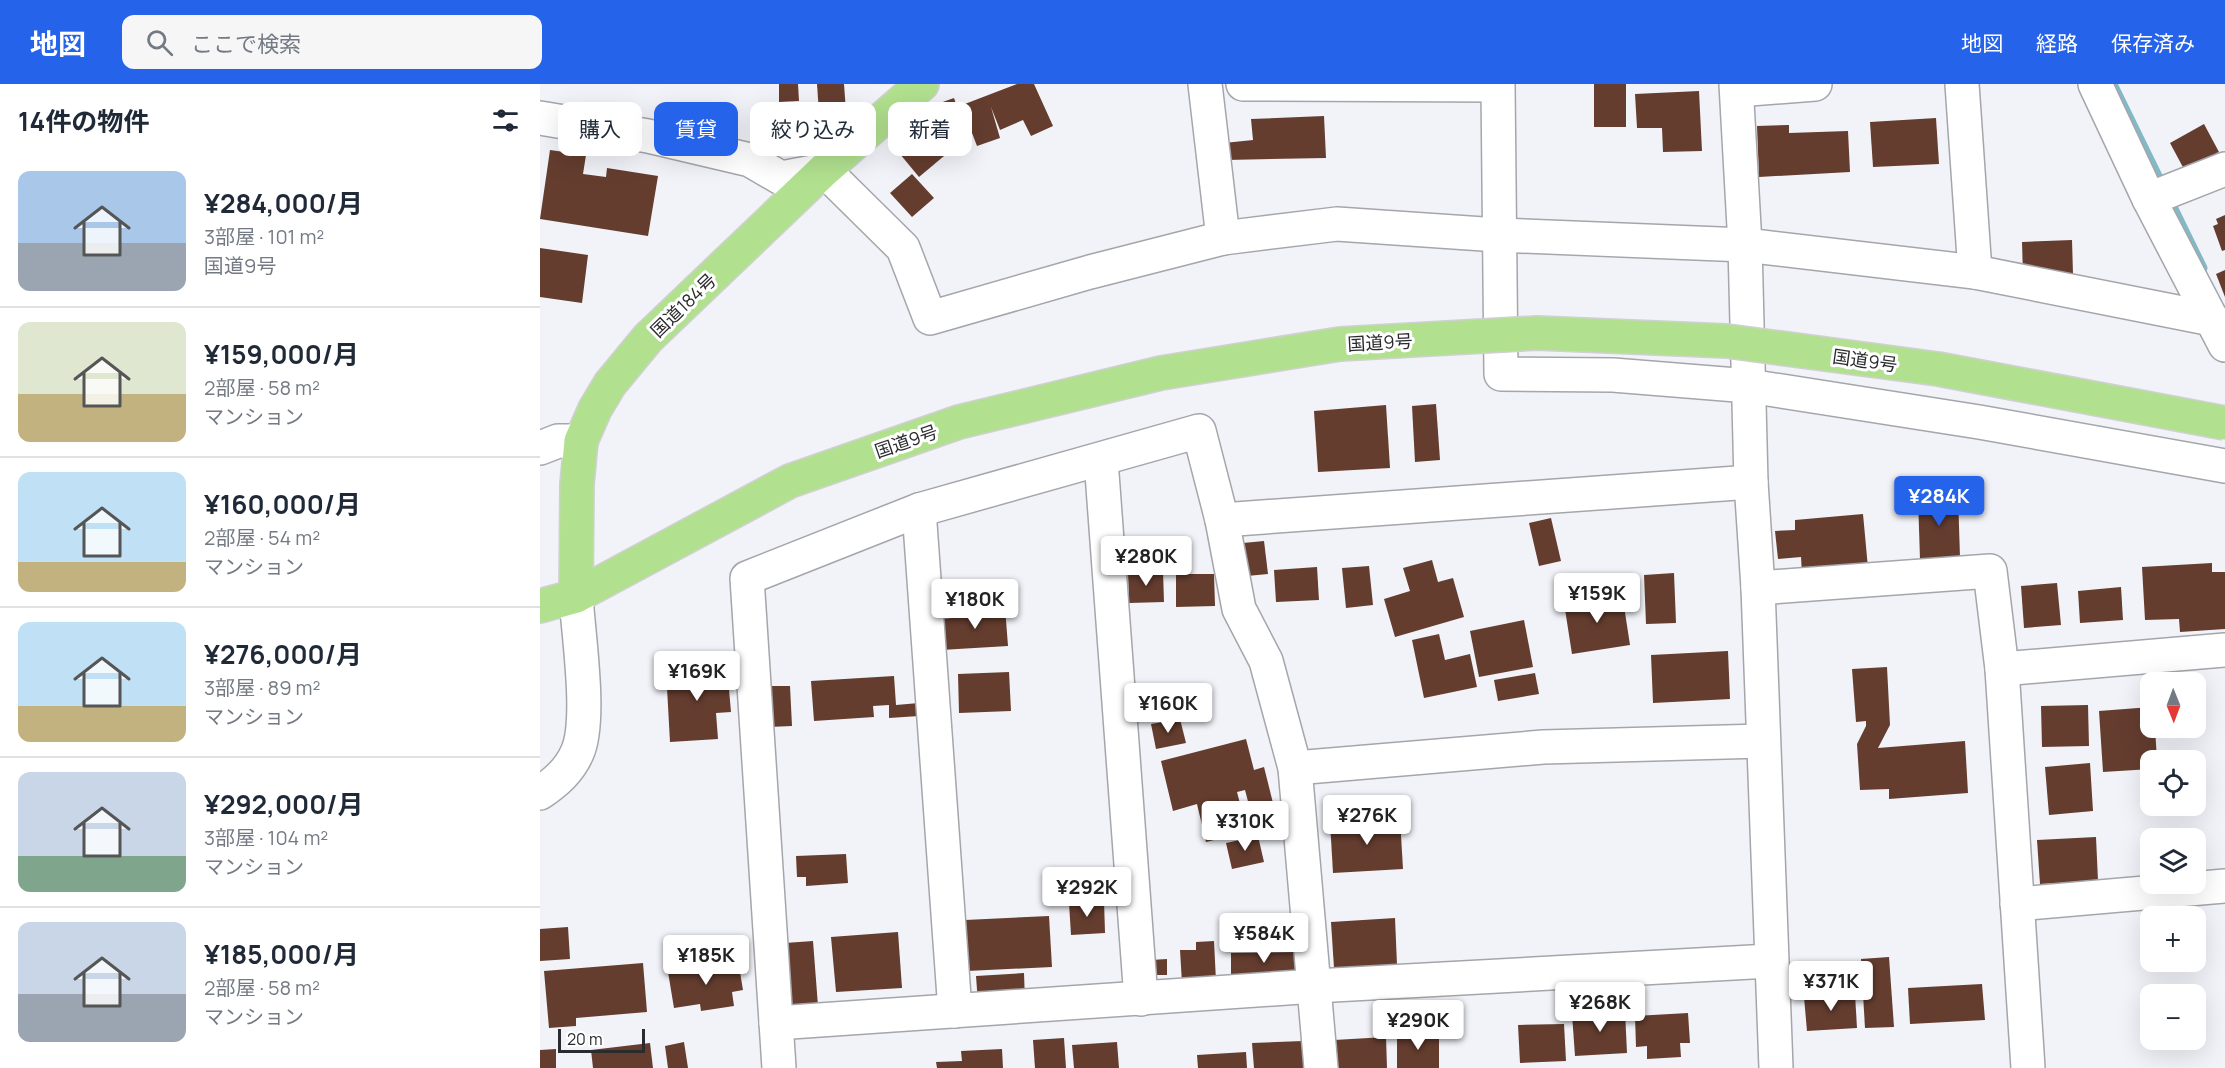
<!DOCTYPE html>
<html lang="ja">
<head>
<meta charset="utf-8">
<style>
  :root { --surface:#fff; --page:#f6f6f7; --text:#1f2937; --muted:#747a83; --line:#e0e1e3; --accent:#2563eb }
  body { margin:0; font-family:Manrope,"Noto Sans JP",sans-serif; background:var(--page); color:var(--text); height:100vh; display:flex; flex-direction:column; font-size:22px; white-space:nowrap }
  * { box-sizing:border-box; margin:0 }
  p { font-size:20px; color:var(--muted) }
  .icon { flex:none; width:33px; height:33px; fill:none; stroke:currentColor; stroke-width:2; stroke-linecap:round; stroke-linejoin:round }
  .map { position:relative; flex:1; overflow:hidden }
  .details { display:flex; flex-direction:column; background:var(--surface); width:540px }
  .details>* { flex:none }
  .banner { position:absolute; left:18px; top:18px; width:570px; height:54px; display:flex; gap:12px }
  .needle { width:39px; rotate:179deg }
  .tools { position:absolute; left:1600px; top:588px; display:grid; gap:12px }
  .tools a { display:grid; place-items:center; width:66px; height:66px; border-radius:12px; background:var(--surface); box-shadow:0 6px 24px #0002; font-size:30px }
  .scale { position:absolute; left:18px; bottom:15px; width:87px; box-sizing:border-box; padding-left:6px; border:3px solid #2a2b2d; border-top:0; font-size:16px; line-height:21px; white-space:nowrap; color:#2a2b2d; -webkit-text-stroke:4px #fff; paint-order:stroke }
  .price { position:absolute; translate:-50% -51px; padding:0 14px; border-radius:6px; background:#fff; color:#222; font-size:20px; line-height:39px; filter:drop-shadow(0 2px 3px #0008) }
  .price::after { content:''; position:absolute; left:50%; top:36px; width:18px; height:14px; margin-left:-9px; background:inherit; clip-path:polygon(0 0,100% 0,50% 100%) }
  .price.selected { background:var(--accent); color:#fff }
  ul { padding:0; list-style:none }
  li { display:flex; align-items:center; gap:18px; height:150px; padding:0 18px }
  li+li { border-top:2px solid var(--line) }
  li span { display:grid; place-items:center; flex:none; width:168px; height:120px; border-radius:12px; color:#555 }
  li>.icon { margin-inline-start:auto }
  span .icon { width:72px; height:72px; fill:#fffc; stroke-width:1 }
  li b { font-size:26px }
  h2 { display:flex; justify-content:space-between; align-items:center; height:72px; padding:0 18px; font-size:26px }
  .pill { padding:0 21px; border-radius:12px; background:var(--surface); box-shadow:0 6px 24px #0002; font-size:21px; line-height:54px }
  .pill.selected { background:var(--accent); color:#fff }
  header { display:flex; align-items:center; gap:36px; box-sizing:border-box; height:84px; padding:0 30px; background:var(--accent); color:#fff }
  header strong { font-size:28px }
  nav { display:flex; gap:33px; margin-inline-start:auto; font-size:21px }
  .search { width:420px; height:54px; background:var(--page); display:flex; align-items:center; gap:15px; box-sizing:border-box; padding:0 21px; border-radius:12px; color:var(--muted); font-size:22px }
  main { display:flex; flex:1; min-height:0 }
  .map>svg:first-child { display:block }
</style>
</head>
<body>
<header>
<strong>地図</strong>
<div class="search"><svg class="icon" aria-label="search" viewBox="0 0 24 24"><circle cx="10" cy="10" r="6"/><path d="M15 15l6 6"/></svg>ここで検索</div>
<nav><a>地図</a><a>経路</a><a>保存済み</a></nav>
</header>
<main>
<section class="details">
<h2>14件の物件<svg class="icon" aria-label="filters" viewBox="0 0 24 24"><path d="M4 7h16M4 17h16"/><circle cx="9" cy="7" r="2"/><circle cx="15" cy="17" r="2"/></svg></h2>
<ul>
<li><span style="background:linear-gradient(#a9c7e8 60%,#9aa5b1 0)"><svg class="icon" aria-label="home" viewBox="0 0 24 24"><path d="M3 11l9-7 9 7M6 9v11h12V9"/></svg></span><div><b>¥284,000/月</b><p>3部屋 · 101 m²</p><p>国道9号</p></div></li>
<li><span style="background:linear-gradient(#dfe7d0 60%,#c2b280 0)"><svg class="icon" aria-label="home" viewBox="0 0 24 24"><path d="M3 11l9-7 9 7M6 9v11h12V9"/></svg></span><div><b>¥159,000/月</b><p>2部屋 · 58 m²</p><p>マンション</p></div></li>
<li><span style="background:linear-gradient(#bfe0f5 75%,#c2b280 0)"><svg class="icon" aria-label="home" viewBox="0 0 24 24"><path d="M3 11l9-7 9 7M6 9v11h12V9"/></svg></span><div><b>¥160,000/月</b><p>2部屋 · 54 m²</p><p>マンション</p></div></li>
<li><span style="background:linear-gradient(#bfe0f5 70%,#c2b280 0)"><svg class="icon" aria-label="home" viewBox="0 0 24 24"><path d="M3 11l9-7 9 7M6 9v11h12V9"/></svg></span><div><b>¥276,000/月</b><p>3部屋 · 89 m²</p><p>マンション</p></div></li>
<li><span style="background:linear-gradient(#c9d6e8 70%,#7fa58c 0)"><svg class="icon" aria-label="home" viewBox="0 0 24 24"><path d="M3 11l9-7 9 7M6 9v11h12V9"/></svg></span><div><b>¥292,000/月</b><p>3部屋 · 104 m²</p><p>マンション</p></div></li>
<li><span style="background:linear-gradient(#c9d6e8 60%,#9aa5b1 0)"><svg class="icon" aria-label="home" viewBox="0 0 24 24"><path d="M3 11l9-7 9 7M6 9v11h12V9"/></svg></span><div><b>¥185,000/月</b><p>2部屋 · 58 m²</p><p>マンション</p></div></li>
</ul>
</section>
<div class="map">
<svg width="1685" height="984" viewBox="0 0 1685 984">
  <rect width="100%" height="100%" fill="#f1f3f8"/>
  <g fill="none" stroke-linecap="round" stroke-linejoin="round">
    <polyline stroke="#82b9c6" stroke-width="9" points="1574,2 1663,184"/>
  </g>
  <g fill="#643d2f">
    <polygon points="239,0 258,0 259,17 239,18"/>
    <polygon points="277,0 304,0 306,27 279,29"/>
    <polygon points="477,0 494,0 513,42 491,52 483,36 460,46 451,23 460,54 437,62 427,36 405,43 397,20 414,14 417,23"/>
    <rect x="1054" y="0" width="32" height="43"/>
    <polygon points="1159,7 1162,67 1123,68 1122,44 1097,44 1095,10"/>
    <polygon points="784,32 786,74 686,76 684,59 713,56 711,35"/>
    <polygon points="1396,34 1399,80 1333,83 1330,38"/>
    <polygon points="386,39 410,67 379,93 355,64"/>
    <polygon points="1664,40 1679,68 1645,87 1630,59"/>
    <polygon points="1249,41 1249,49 1308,47 1310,88 1219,93 1217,42"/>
    <polygon points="10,66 46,71 43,90 66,93 67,84 118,92 108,152 0,135"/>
    <polygon points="372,90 394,114 372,133 350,109"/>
    <polygon points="1685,131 1685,166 1682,167 1673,142 1678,140 1676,135"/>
    <polygon points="1532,156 1533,190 1483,192 1482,158"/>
    <polygon points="0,164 48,171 42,219 0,213"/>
    <polygon points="1685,186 1685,213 1676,190"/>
    <polygon points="896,320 900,376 875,378 872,322"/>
    <polygon points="846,321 850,384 778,388 774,327"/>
    <polygon points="1418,412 1420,473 1380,475 1378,413"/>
    <polygon points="1323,430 1328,484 1262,490 1261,473 1238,475 1235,447 1255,446 1255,436"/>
    <polygon points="1011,434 1021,477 999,482 989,439"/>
    <polygon points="724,457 728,490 707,492 703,459"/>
    <polygon points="892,476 898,498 913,494 924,533 855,553 844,515 870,507 863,484"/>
    <polygon points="1672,479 1672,488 1685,488 1685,545 1640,548 1639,535 1605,536 1602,483"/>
    <polygon points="829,482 833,521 806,524 802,484"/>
    <polygon points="777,483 779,516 736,518 734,486"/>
    <polygon points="623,487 624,518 589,519 588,488"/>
    <polygon points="1134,489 1136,539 1106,540 1104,491"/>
    <polygon points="636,490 674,490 675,522 636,523"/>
    <polygon points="1517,499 1521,541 1484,544 1481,502"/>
    <polygon points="1581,503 1583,536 1540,539 1538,507"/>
    <polygon points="1082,509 1090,561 1032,570 1024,519"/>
    <polygon points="465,523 468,562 401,566 400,535 424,533 424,526"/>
    <polygon points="984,536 993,583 939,593 930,547"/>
    <polygon points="899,550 905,576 930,570 937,603 884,614 872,556"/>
    <polygon points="1188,567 1190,615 1113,619 1111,571"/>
    <polygon points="187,583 191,628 176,629 178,655 130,658 126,586"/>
    <polygon points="1347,583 1350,641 1338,664 1425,657 1428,709 1349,715 1349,705 1320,706 1317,660 1326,642 1326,637 1316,638 1312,585"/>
    <polygon points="469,588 471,627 419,629 418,590"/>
    <polygon points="995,589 999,610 958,617 954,596"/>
    <polygon points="354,592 356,621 379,619 379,632 349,634 349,621 333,622 334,633 274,637 271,597"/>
    <polygon points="227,602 250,602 252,642 229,643"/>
    <polygon points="1548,621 1549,662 1502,663 1501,622"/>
    <polygon points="1611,623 1611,644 1615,644 1617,676 1611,676 1611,685 1563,688 1559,627"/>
    <polygon points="640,635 646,659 616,665 611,640"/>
    <polygon points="706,655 714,686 724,683 733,719 710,725 705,706 697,708 704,735 694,738 698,750 666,758 657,720 633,727 621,677"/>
    <polygon points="1550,679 1553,727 1509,731 1505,683"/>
    <polygon points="860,734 863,785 793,789 790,738"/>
    <polygon points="718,752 724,778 692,785 686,759"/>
    <polygon points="1556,753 1558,797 1500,800 1497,756"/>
    <polygon points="306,770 308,799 266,802 266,793 257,793 256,772"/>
    <polygon points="564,816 565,849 531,851 529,819"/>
    <polygon points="509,832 512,883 427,887 425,836"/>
    <polygon points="855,834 857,881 794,884 791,838"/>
    <polygon points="28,843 30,875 0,877 0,845"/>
    <polygon points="358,848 362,904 296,908 291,853"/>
    <polygon points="273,857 278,922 251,924 245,859"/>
    <polygon points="674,857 676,897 642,899 640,866 656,866 656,858"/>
    <polygon points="757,868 757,891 691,892 691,869"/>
    <polygon points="1349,873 1354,943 1325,944 1321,875"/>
    <polygon points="627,875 627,891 611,891 611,876"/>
    <polygon points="198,876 203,906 192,908 194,922 161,927 160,920 134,924 128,888"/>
    <polygon points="103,879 107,928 36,934 36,942 9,944 4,887"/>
    <polygon points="484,889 485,917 438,919 436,892"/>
    <polygon points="1442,900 1445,936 1370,940 1368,904"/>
    <polygon points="1315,910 1317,944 1267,947 1264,913"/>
    <polygon points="1085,927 1087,969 1035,972 1032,930"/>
    <polygon points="1148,929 1150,959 1140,959 1141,973 1107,975 1107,962 1096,963 1095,932"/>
    <polygon points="1024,940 1026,977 980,979 978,941"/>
    <rect x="857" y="950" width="42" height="34"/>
    <polygon points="846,953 847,984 795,984 794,956"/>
    <polygon points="524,954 526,984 495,984 493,956"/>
    <polygon points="763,957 764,984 714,984 712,959"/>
    <polygon points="144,958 148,984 128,984 125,962"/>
    <polygon points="577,958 579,984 534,984 532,961"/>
    <polygon points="110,959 113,984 53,984 51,966"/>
    <polygon points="16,965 16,984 0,984 0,966"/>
    <polygon points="462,965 463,984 397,984 396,978 422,977 421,967"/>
    <polygon points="706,968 707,984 658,984 657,971"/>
  </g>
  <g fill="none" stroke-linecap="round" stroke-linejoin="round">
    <defs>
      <g id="street">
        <polyline points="665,0 683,154"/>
        <polyline points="703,0 958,1 961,290 1073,291 1209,302 1439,338 1685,382"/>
        <polyline points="1422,0 1435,188"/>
        <polyline points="1555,0 1609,115 1685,261"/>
        <polyline points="1197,6 1275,0"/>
        <polyline points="0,34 108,52 210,76 241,94 284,86 363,164 390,234 550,188 683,154 797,140 958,151 1205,161 1435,188 1672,235"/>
        <polyline points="1609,115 1685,85"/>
        <polyline points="0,364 18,357 41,357"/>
        <polyline points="561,376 601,915"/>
        <polyline points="379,426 415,927"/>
        <polyline points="682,436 1211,398"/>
        <polyline points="1218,504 1450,487 1462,585 1488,984"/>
        <polyline points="1462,585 1685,566"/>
        <polyline points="755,684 1003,663 1222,657"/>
        <polyline points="1477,820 1685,802"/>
        <polyline points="236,939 775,902 1230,877"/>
        <polyline points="239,984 207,494 379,426 659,347 682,436 699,525 726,577 755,684 781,984"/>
      </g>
      <g id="secondary">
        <polyline points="1196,0 1205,161 1211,398 1218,504 1236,984"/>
        <path d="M0 709C16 698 29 687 37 669 52 637 38 549 36 512"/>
      </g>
      <g id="highway">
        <polyline points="36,512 37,400 41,357 55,325 70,300 108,254 284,86 382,0"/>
        <polyline points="0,522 36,512 250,397 419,338 621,289 800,260"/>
      </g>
    </defs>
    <use href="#street" stroke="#a5a6ab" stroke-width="36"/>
    <use href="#secondary" stroke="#a5a6ab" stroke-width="36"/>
    <use href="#highway" stroke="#d0d0d1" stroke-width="36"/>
    <use href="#street" stroke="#fff" stroke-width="33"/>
    <use href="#secondary" stroke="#fff" stroke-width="33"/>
    <use href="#highway" stroke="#b1e18f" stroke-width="33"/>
    <defs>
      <polyline id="highway-bridge" points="800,260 997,249 1187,257 1398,285 1685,339"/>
    </defs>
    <use href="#highway-bridge" stroke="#d0d0d1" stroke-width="36" stroke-linecap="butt"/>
    <use href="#highway-bridge" stroke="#b1e18f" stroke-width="33"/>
  </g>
  <g text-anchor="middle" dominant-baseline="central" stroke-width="6" stroke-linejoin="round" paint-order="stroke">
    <g font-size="18" fill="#2a2b2d" stroke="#fff">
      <text transform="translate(143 221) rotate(-44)">国道184号</text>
      <text transform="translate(840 258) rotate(-3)">国道9号</text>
      <text transform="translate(1325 276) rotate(8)">国道9号</text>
      <text transform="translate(366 357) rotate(-19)">国道9号</text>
    </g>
  </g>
</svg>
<div class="tools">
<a><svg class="needle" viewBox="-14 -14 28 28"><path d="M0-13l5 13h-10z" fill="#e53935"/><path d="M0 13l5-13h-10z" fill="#747a83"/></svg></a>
<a><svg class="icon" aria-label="locate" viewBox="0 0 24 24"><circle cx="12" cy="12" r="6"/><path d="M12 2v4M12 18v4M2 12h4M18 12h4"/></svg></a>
<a><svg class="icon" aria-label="layers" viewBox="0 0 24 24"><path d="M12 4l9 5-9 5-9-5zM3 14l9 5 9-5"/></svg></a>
<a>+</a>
<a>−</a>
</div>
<div class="scale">20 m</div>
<b class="price selected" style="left:1399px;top:443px">¥284K</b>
<b class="price" style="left:606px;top:503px">¥280K</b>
<b class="price" style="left:1057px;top:540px">¥159K</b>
<b class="price" style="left:435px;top:546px">¥180K</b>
<b class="price" style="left:157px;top:618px">¥169K</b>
<b class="price" style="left:628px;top:650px">¥160K</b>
<b class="price" style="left:827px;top:762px">¥276K</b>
<b class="price" style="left:705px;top:768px">¥310K</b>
<b class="price" style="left:547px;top:834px">¥292K</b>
<b class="price" style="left:724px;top:880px">¥584K</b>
<b class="price" style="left:166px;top:902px">¥185K</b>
<b class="price" style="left:1291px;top:928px">¥371K</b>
<b class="price" style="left:1060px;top:949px">¥268K</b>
<b class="price" style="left:878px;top:967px">¥290K</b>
<div class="banner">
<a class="pill">購入</a>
<a class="pill selected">賃貸</a>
<a class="pill">絞り込み</a>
<a class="pill">新着</a>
</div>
</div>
</main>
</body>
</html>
